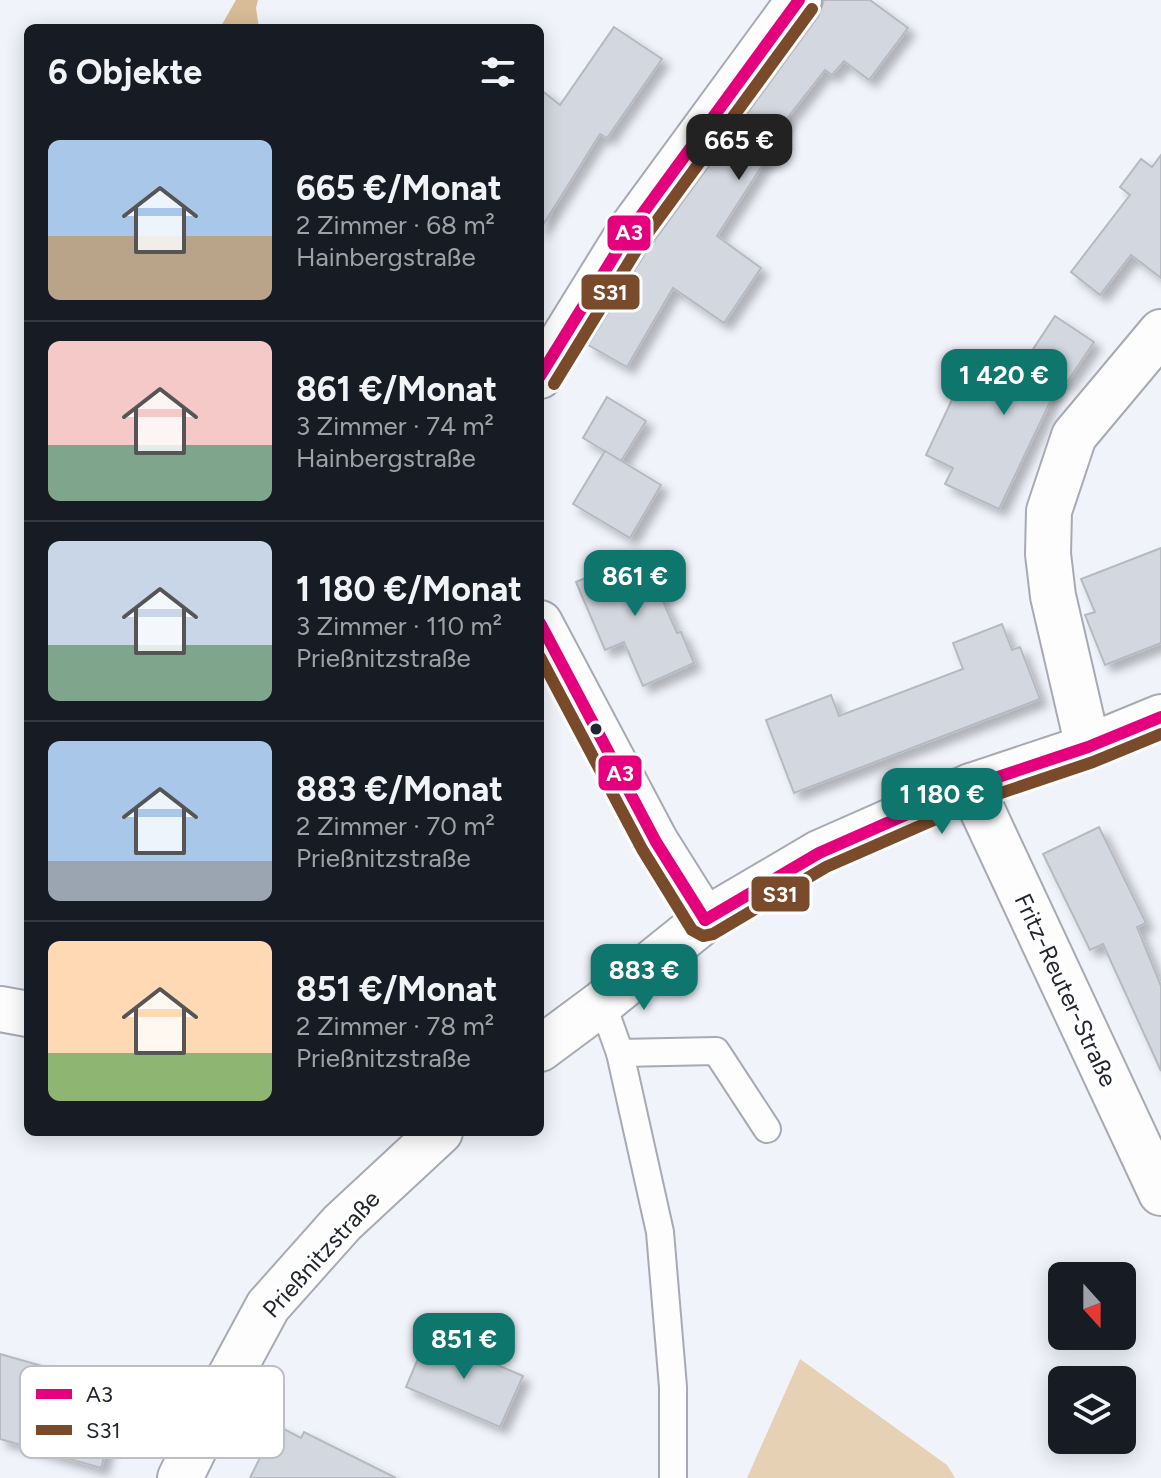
<!DOCTYPE html>
<html lang="de">
<head>
<meta charset="utf-8">
<style>
  :root { --surface:#171b24; --page:#20242c; --text:#f1f3f6; --muted:#9ea1a6; --line:#363941; --accent:#0f766e }
  body { margin:0; font-family:Figtree,sans-serif; background:var(--page); color:var(--text); height:100vh; display:flex; flex-direction:column; font-size:30px; white-space:nowrap }
  * { box-sizing:border-box; margin:0 }
  p { font-size:26px; color:var(--muted) }
  .icon { flex:none; width:44px; height:44px; fill:none; stroke:currentColor; stroke-width:2; stroke-linecap:round; stroke-linejoin:round }
  .map { position:relative; flex:1; overflow:hidden }
  .panel { position:absolute; left:24px; top:24px; width:520px; height:1112px; display:flex; flex-direction:column; background:var(--surface); border-radius:12px; box-shadow:0 4px 20px #0003 }
  .panel>* { flex:none }
  .needle { width:52px; rotate:159deg }
  .buttons { position:absolute; left:1048px; top:1262px; display:grid; gap:16px }
  .buttons a { display:grid; place-items:center; width:88px; height:88px; border-radius:12px; background:var(--surface); box-shadow:0 4px 20px #0003; font-size:40px }
  .price { position:absolute; translate:-50% -68px; padding:0 18px; border-radius:16px; background:var(--accent); color:#fff; font-size:26px; line-height:52px; filter:drop-shadow(0 2px 4px #0008) }
  .price::after { content:''; position:absolute; left:50%; top:48px; width:24px; height:18px; margin-left:-12px; background:inherit; clip-path:polygon(0 0,100% 0,50% 100%) }
  .price.selected { background:#222; color:#fff }
  ul { padding:0; list-style:none }
  li { display:flex; align-items:center; gap:24px; height:200px; padding:0 24px }
  li+li { border-top:2px solid var(--line) }
  li span { display:grid; place-items:center; flex:none; width:224px; height:160px; border-radius:12px; color:#555 }
  li>.icon { margin-inline-start:auto }
  span .icon { width:96px; height:96px; fill:#fffc; stroke-width:1 }
  li b { font-size:34px }
  h2 { display:flex; justify-content:space-between; align-items:center; height:96px; padding:0 24px; font-size:34px }
  .map>svg:first-child { display:block }
</style>
</head>
<body>
<div class="map">
<svg width="1161" height="1478" viewBox="0 0 1161 1478">
  <defs>
    <filter id="shadow"><feDropShadow dx="7" dy="7" stdDeviation="4" flood-color="#0004"/></filter>
  </defs>
  <rect width="100%" height="100%" fill="#f0f3fa"/>
  <polygon fill="#e7d1b5" points="800,1359 947,1465 955,1478 747,1478"/>
  <polygon fill="#d8bc97" points="236,0 258,0 256,8 259,28 220,28"/>
  <g fill="#d3d7df" stroke="#b6b9c1" stroke-width="2" filter="url(#shadow)">
    <polygon points="824,0 870,0 908,28 869,80 844,61 832,75 825,70 770,140 776,144 717,236 761,268 724,323 673,288 627,367 588,345 646,252 819,15"/>
    <polygon points="614,27 662,59 607,138 600,134 540,230 540,89 560,105"/>
    <polygon points="1161,155 1161,278 1131,255 1100,295 1071,272 1130,195 1120,187 1141,159 1152,167"/>
    <polygon points="1055,316 1094,342 1065,385 1060,381 999,509 945,484 953,468 926,455 964,374 1004,393"/>
    <polygon points="607,397 646,421 621,461 583,438"/>
    <polygon points="605,451 661,485 630,538 573,504"/>
    <polygon points="1161,548 1161,643 1105,665 1085,615 1095,612 1081,579"/>
    <polygon points="642,553 677,633 681,632 694,663 643,686 624,642 605,650 576,582"/>
    <polygon points="1002,624 1012,650 1020,647 1040,699 794,793 766,720 831,695 839,716 963,669 953,643"/>
    <polygon points="1099,827 1146,923 1137,927 1161,986 1161,1071 1103,944 1090,950 1043,854"/>
    <polygon points="428,1335 523,1376 500,1427 406,1387"/>
    <polygon points="0,1354 123,1389 101,1468 0,1439"/>
    <polygon points="276,1425 301,1438 304,1432 396,1478 250,1478"/>
  </g>
  <g fill="none" stroke-linecap="round" stroke-linejoin="round">
    <defs>
      <g id="service">
        <polyline points="602,1003 620,1053 660,1232 673,1387 673,1478"/>
        <polyline points="620,1053 716,1051 767,1129"/>
      </g>
      <g id="minor">
        <polyline points="540,376 629,232 799,0"/>
        <polyline points="540,623 656,842 705,920"/>
        <polyline points="1088,747 1053,596 1048,554 1049,511 1074,436 1161,332"/>
        <polyline points="971,786 1161,1193"/>
        <polyline points="0,1009 28,1014"/>
        <polyline points="540,1049 602,1003 705,920 819,853 971,786 1088,747 1161,717"/>
        <polyline points="180,1478 228,1380 268,1306 342,1223 440,1132"/>
      </g>
    </defs>
    <use href="#service" stroke="#a7aab2" stroke-width="30"/>
    <use href="#minor" stroke="#a7aab2" stroke-width="48"/>
    <use href="#service" stroke="#fdfdfe" stroke-width="26"/>
    <use href="#minor" stroke="#fdfdfe" stroke-width="44"/>
    <defs>
      <g id="bus-1">
        <polyline points="540,376 629,232 799,0"/>
        <polyline points="540,623 656,842 705,920"/>
        <polyline points="705,920 819,853 971,786 1088,747 1161,717"/>
      </g>
      <g id="bus-2">
        <polyline points="554,384 642,241 812,9"/>
        <polyline points="540,657 642,849 692,930 703,936 713,934 826,867 977,801 1093,762 1161,734"/>
      </g>
    </defs>
    <use href="#bus-1" stroke="#fff" stroke-width="18"/>
    <use href="#bus-2" stroke="#fff" stroke-width="18"/>
    <use href="#bus-1" stroke="#e5007d" stroke-width="12"/>
    <use href="#bus-2" stroke="#7a4b2a" stroke-width="12"/>
  </g>
  <circle fill="#222630" stroke="#fff" stroke-width="3" cx="596" cy="729" r="7"/>
  <g text-anchor="middle" dominant-baseline="central" stroke-width="7" stroke-linejoin="round" paint-order="stroke">
    <g font-size="24" fill="#222630" stroke="#fff">
      <text transform="translate(1066 990) rotate(65)">Fritz-Reuter-Straße</text>
      <text transform="translate(321 1254) rotate(-48)">Prießnitzstraße</text>
    </g>
  </g>
  <rect x="20" y="1366" width="264" height="92" rx="12" fill="#fff" stroke="#bdbec1" stroke-width="2"/>
  <rect x="36" y="1389" width="36" height="10" fill="#e5007d"/>
  <rect x="36" y="1425" width="36" height="10" fill="#7a4b2a"/>
  <g font-size="22" fill="#222630">
    <text x="86" y="1402">A3</text>
    <text x="86" y="1438">S31</text>
  </g>
  <g stroke="#fff" stroke-width="3">
    <rect x="606" y="214" width="46" height="38" rx="8" fill="#e5007d"/>
    <rect x="580" y="273" width="61" height="38" rx="8" fill="#7a4b2a"/>
    <rect x="597" y="754" width="46" height="38" rx="8" fill="#e5007d"/>
    <rect x="750" y="875" width="61" height="38" rx="8" fill="#7a4b2a"/>
  </g>
  <g font-size="22" text-anchor="middle" font-weight="bold" fill="#fff">
    <text x="629" y="240">A3</text>
    <text x="610" y="300">S31</text>
    <text x="620" y="781">A3</text>
    <text x="780" y="902">S31</text>
  </g>
</svg>
<div class="buttons">
<a><svg class="needle" viewBox="-14 -14 28 28"><path d="M0-13l5 13h-10z" fill="#e53935"/><path d="M0 13l5-13h-10z" fill="#9ea1a6"/></svg></a>
<a><svg class="icon" aria-label="layers" viewBox="0 0 24 24"><path d="M12 4l9 5-9 5-9-5zM3 14l9 5 9-5"/></svg></a>
</div>
<b class="price selected" style="left:739px;top:182px">665 €</b>
<b class="price" style="left:1004px;top:417px">1 420 €</b>
<b class="price" style="left:635px;top:618px">861 €</b>
<b class="price" style="left:942px;top:836px">1 180 €</b>
<b class="price" style="left:644px;top:1012px">883 €</b>
<b class="price" style="left:464px;top:1381px">851 €</b>
<section class="panel">
<h2>6 Objekte<svg class="icon" aria-label="filters" viewBox="0 0 24 24"><path d="M4 7h16M4 17h16"/><circle cx="9" cy="7" r="2"/><circle cx="15" cy="17" r="2"/></svg></h2>
<ul>
<li><span style="background:linear-gradient(#a9c7e8 60%,#b9a48a 0)"><svg class="icon" aria-label="home" viewBox="0 0 24 24"><path d="M3 11l9-7 9 7M6 9v11h12V9"/></svg></span><div><b>665 €/Monat</b><p>2 Zimmer · 68 m²</p><p>Hainbergstraße</p></div></li>
<li><span style="background:linear-gradient(#f6c9c9 65%,#7fa58c 0)"><svg class="icon" aria-label="home" viewBox="0 0 24 24"><path d="M3 11l9-7 9 7M6 9v11h12V9"/></svg></span><div><b>861 €/Monat</b><p>3 Zimmer · 74 m²</p><p>Hainbergstraße</p></div></li>
<li><span style="background:linear-gradient(#c9d6e8 65%,#7fa58c 0)"><svg class="icon" aria-label="home" viewBox="0 0 24 24"><path d="M3 11l9-7 9 7M6 9v11h12V9"/></svg></span><div><b>1 180 €/Monat</b><p>3 Zimmer · 110 m²</p><p>Prießnitzstraße</p></div></li>
<li><span style="background:linear-gradient(#a9c7e8 75%,#9aa5b1 0)"><svg class="icon" aria-label="home" viewBox="0 0 24 24"><path d="M3 11l9-7 9 7M6 9v11h12V9"/></svg></span><div><b>883 €/Monat</b><p>2 Zimmer · 70 m²</p><p>Prießnitzstraße</p></div></li>
<li><span style="background:linear-gradient(#ffd9b3 70%,#8fb573 0)"><svg class="icon" aria-label="home" viewBox="0 0 24 24"><path d="M3 11l9-7 9 7M6 9v11h12V9"/></svg></span><div><b>851 €/Monat</b><p>2 Zimmer · 78 m²</p><p>Prießnitzstraße</p></div></li>
</ul>
</section>
</div>
</body>
</html>
